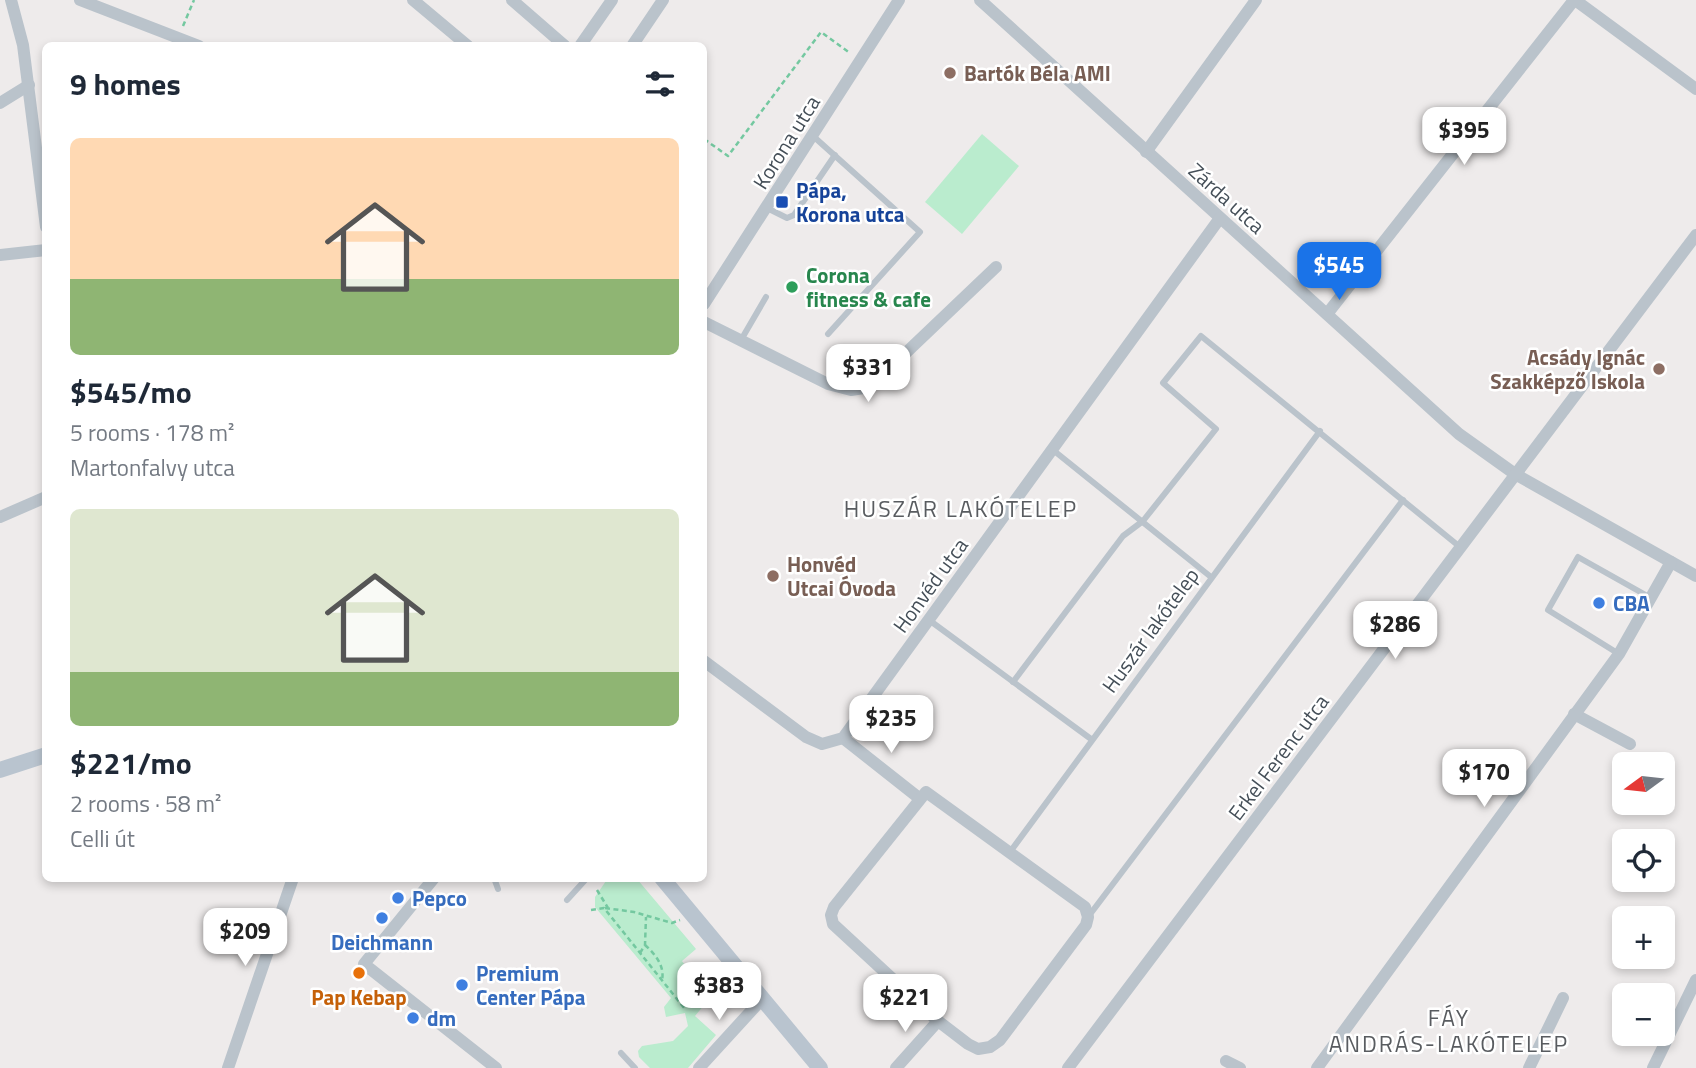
<!DOCTYPE html>
<html lang="en">
<head>
<meta charset="utf-8">
<style>
  :root { --surface:#fff; --page:#f6f6f7; --text:#1f2937; --muted:#747a83; --accent:#1a73e8 }
  body { margin:0; font-family:"Titillium Web",sans-serif; background:var(--page); color:var(--text); height:100vh; display:flex; flex-direction:column; font-size:26px; white-space:nowrap }
  * { box-sizing:border-box; margin:0 }
  p { font-size:23px; color:var(--muted) }
  .icon { flex:none; width:38px; height:38px; fill:none; stroke:currentColor; stroke-width:2; stroke-linecap:round; stroke-linejoin:round }
  .map { position:relative; flex:1; overflow:hidden }
  .details { position:absolute; left:42px; top:42px; width:665px; height:840px; display:flex; flex-direction:column; background:var(--surface); border-radius:10px; box-shadow:0 4px 10px #0003 }
  .details>* { flex:none }
  .needle { width:46px; rotate:255deg }
  .fabs { position:absolute; left:1612px; top:752px; display:grid; gap:14px }
  .fabs a { display:grid; place-items:center; width:63px; height:63px; border-radius:10px; background:var(--surface); box-shadow:0 4px 10px #0003; font-size:35px }
  .price { position:absolute; translate:-50% -60px; padding:0 16px; border-radius:14px; background:#fff; color:#222; font-size:23px; line-height:46px; filter:drop-shadow(0 2px 4px #0008) }
  .price::after { content:''; position:absolute; left:50%; top:42px; width:21px; height:16px; margin-left:-10px; background:inherit; clip-path:polygon(0 0,100% 0,50% 100%) }
  .price.current { background:var(--accent); color:#fff }
  ul { padding:0; list-style:none }
  li { display:grid; align-content:center; gap:14px; height:371px; padding:0 28px }
  li span { display:grid; place-items:center; height:217px; border-radius:10px; color:#555 }
  li>.icon { margin-inline-start:auto }
  span .icon { width:126px; height:126px; fill:#fffc; stroke-width:1 }
  li b { font-size:30px }
  h2 { display:flex; justify-content:space-between; align-items:center; height:84px; padding:0 28px; font-size:30px }
  .map>svg:first-child { display:block }
</style>
</head>
<body>
<div class="map">
<svg width="1696" height="1068" viewBox="0 0 1696 1068">
  <rect width="100%" height="100%" fill="#eeebeb"/>
  <g fill="#baecce">
    <polygon points="982,134 1019,166 962,234 925,202"/>
    <polygon points="608,878 637,879 696,949 682,961 709,999 695,1016 716,1035 688,1068 650,1068 639,1057 638,1051 642,1046 673,1041 688,1026 685,1013 666,1017 664,1007 671,998 595,907 595,897"/>
  </g>
  <g fill="none" stroke-linecap="round" stroke-linejoin="round">
    <g stroke="#74c8a0" stroke-width="2.5" stroke-dasharray="5 3.5" stroke-linecap="butt">
      <polyline points="183,26 194,0"/>
      <polyline points="704,139 728,156 821,32 850,53"/>
      <polyline points="704,202 704,204"/>
      <polyline points="556,878 564,880"/>
      <polyline points="597,890 608,908"/>
      <polyline points="605,908 634,912 672,923 680,920"/>
      <polyline points="591,910 604,908 685,1009"/>
      <path d="M645 945C655 954 665 966 662 980"/>
      <polyline points="640,953 645,945 646,917"/>
    </g>
    <g stroke="#bac3cb" stroke-width="6">
      <polyline points="813,136 920,232 828,334"/>
      <polyline points="767,208 787,218 794,215 835,155"/>
      <polyline points="741,340 766,297"/>
      <polyline points="1053,450 1211,577"/>
      <polyline points="929,620 1091,739"/>
      <polyline points="1619,654 1548,610 1578,557 1651,598"/>
      <polyline points="1013,682 1123,536 1143,521 1216,429 1163,383 1201,336 1460,547"/>
      <polyline points="1010,852 1320,431"/>
      <polyline points="494,878 498,889"/>
      <polyline points="567,900 587,878"/>
      <polyline points="1088,917 1403,500"/>
      <polyline points="621,1053 635,1068"/>
    </g>
    <g stroke="#bac3cb" stroke-width="12">
      <polyline points="11,0 23,45 46,227"/>
      <polyline points="80,0 199,46"/>
      <polyline points="413,0 468,46"/>
      <polyline points="512,0 565,46"/>
      <polyline points="980,0 1459,434 1515,474 1696,576"/>
      <polyline points="1575,0 1696,89"/>
      <polyline points="580,46 612,0"/>
      <polyline points="632,46 663,0"/>
      <polyline points="0,103 29,85"/>
      <polyline points="1146,152 1256,0"/>
      <polyline points="0,255 46,250"/>
      <polyline points="704,304 899,0"/>
      <polyline points="1327,314 1574,0"/>
      <polyline points="704,322 828,384 851,390 870,387 996,267"/>
      <polyline points="0,517 46,497"/>
      <polyline points="704,661 806,737 822,744 843,738 1220,218"/>
      <polyline points="1574,714 1630,744"/>
      <polyline points="843,738 919,798"/>
      <polygon points="926,792 1085,907 1088,917 1086,925 1000,1040 990,1047 978,1049 968,1044 938,1021 833,924 831,915 834,907"/>
      <polyline points="434,878 364,964 496,1068"/>
      <polyline points="1226,1061 1240,1068"/>
      <polyline points="228,1068 293,878"/>
      <polyline points="699,1068 763,998"/>
      <polyline points="896,1068 938,1021"/>
      <polyline points="1068,1068 1696,235"/>
      <polyline points="1317,1068 1619,654 1671,562"/>
      <polyline points="1529,1068 1563,998"/>
      <polyline points="1653,1068 1696,980"/>
    </g>
    <g stroke="#b9c4cf" stroke-width="16">
      <polyline points="0,770 46,755"/>
      <polyline points="662,878 820,1068"/>
    </g>
  </g>
  <g fill="#8d6e63" stroke="#fff" stroke-width="2.5">
    <circle cx="950" cy="73" r="7"/>
    <circle cx="1659" cy="369" r="7"/>
    <circle cx="773" cy="576" r="7"/>
  </g>
  <rect fill="#1a4fb4" stroke="#fff" stroke-width="2.5" x="775" y="195" width="14" height="14" rx="3.5"/>
  <circle fill="#2e9e5b" stroke="#fff" stroke-width="2.5" cx="792" cy="287" r="7"/>
  <g fill="#3f7fe0" stroke="#fff" stroke-width="2.5">
    <circle cx="1599" cy="603" r="7"/>
    <circle cx="398" cy="898" r="7"/>
    <circle cx="382" cy="918" r="7"/>
    <circle cx="462" cy="985" r="7"/>
    <circle cx="413" cy="1018" r="7"/>
  </g>
  <circle fill="#e8710a" stroke="#fff" stroke-width="2.5" cx="359" cy="973" r="7"/>
  <g text-anchor="middle" dominant-baseline="central" stroke-width="5" stroke-linejoin="round" paint-order="stroke">
    <g font-size="21" font-weight="bold" fill="#785e54" stroke="#fff" text-anchor="start">
      <text x="964" y="73">Bartók Béla AMI</text>
      <text x="1645" y="357" text-anchor="end">Acsády Ignác<tspan x="1645" dy="24">Szakképző Iskola</tspan></text>
      <text x="787" y="564">Honvéd<tspan x="787" dy="24">Utcai Óvoda</tspan></text>
    </g>
    <g font-size="21" fill="#454f58" stroke="#fff">
      <text transform="translate(786 142) rotate(-58)">Korona utca</text>
      <text transform="translate(1227 198) rotate(42)">Zárda utca</text>
      <text transform="translate(930 585) rotate(-54)">Honvéd utca</text>
      <text transform="translate(1150 630) rotate(-54)">Huszár lakótelep</text>
      <text transform="translate(1278 757) rotate(-53)">Erkel Ferenc utca</text>
    </g>
    <g font-size="21" font-weight="bold" fill="#164399" stroke="#fff" text-anchor="start">
      <text x="796" y="190">Pápa,<tspan x="796" dy="24">Korona utca</tspan></text>
    </g>
    <g font-size="21" font-weight="bold" fill="#27864d" stroke="#fff" text-anchor="start">
      <text x="806" y="275">Corona<tspan x="806" dy="24">fitness &amp; cafe</tspan></text>
    </g>
    <g font-size="21" font-weight="bold" fill="#366cbe" stroke="#fff" text-anchor="start">
      <text x="1613" y="603">CBA</text>
      <text x="412" y="898">Pepco</text>
      <text x="382" y="942" text-anchor="middle">Deichmann</text>
      <text x="476" y="973">Premium<tspan x="476" dy="24">Center Pápa</tspan></text>
      <text x="427" y="1018">dm</text>
    </g>
    <g font-size="21" font-weight="bold" fill="#c56008" stroke="#fff">
      <text x="359" y="997">Pap Kebap</text>
    </g>
    <g font-size="23" letter-spacing="2" fill="#595c60" stroke="#fff">
      <text x="961" y="508">HUSZÁR LAKÓTELEP</text>
      <text x="1449" y="1017">FÁY<tspan x="1449" dy="26">ANDRÁS-LAKÓTELEP</tspan></text>
    </g>
  </g>
</svg>
<div class="fabs">
<a><svg class="needle" viewBox="-14 -14 28 28"><path d="M0-13l5 13h-10z" fill="#e53935"/><path d="M0 13l5-13h-10z" fill="#747a83"/></svg></a>
<a><svg class="icon" aria-label="locate" viewBox="0 0 24 24"><circle cx="12" cy="12" r="6"/><path d="M12 2v4M12 18v4M2 12h4M18 12h4"/></svg></a>
<a>+</a>
<a>−</a>
</div>
<b class="price" style="left:1464px;top:167px">$395</b>
<b class="price current" style="left:1339px;top:302px">$545</b>
<b class="price" style="left:868px;top:404px">$331</b>
<b class="price" style="left:1395px;top:661px">$286</b>
<b class="price" style="left:891px;top:755px">$235</b>
<b class="price" style="left:1484px;top:809px">$170</b>
<b class="price" style="left:245px;top:968px">$209</b>
<b class="price" style="left:719px;top:1022px">$383</b>
<b class="price" style="left:905px;top:1034px">$221</b>
<section class="details">
<h2>9 homes<svg class="icon" aria-label="filters" viewBox="0 0 24 24"><path d="M4 7h16M4 17h16"/><circle cx="9" cy="7" r="2"/><circle cx="15" cy="17" r="2"/></svg></h2>
<ul>
<li><span style="background:linear-gradient(#ffd9b3 65%,#8fb573 0)"><svg class="icon" aria-label="home" viewBox="0 0 24 24"><path d="M3 11l9-7 9 7M6 9v11h12V9"/></svg></span><div><b>$545/mo</b><p>5 rooms · 178 m²</p><p>Martonfalvy utca</p></div></li>
<li><span style="background:linear-gradient(#dfe7d0 75%,#8fb573 0)"><svg class="icon" aria-label="home" viewBox="0 0 24 24"><path d="M3 11l9-7 9 7M6 9v11h12V9"/></svg></span><div><b>$221/mo</b><p>2 rooms · 58 m²</p><p>Celli út</p></div></li>
</ul>
</section>
</div>
</body>
</html>
